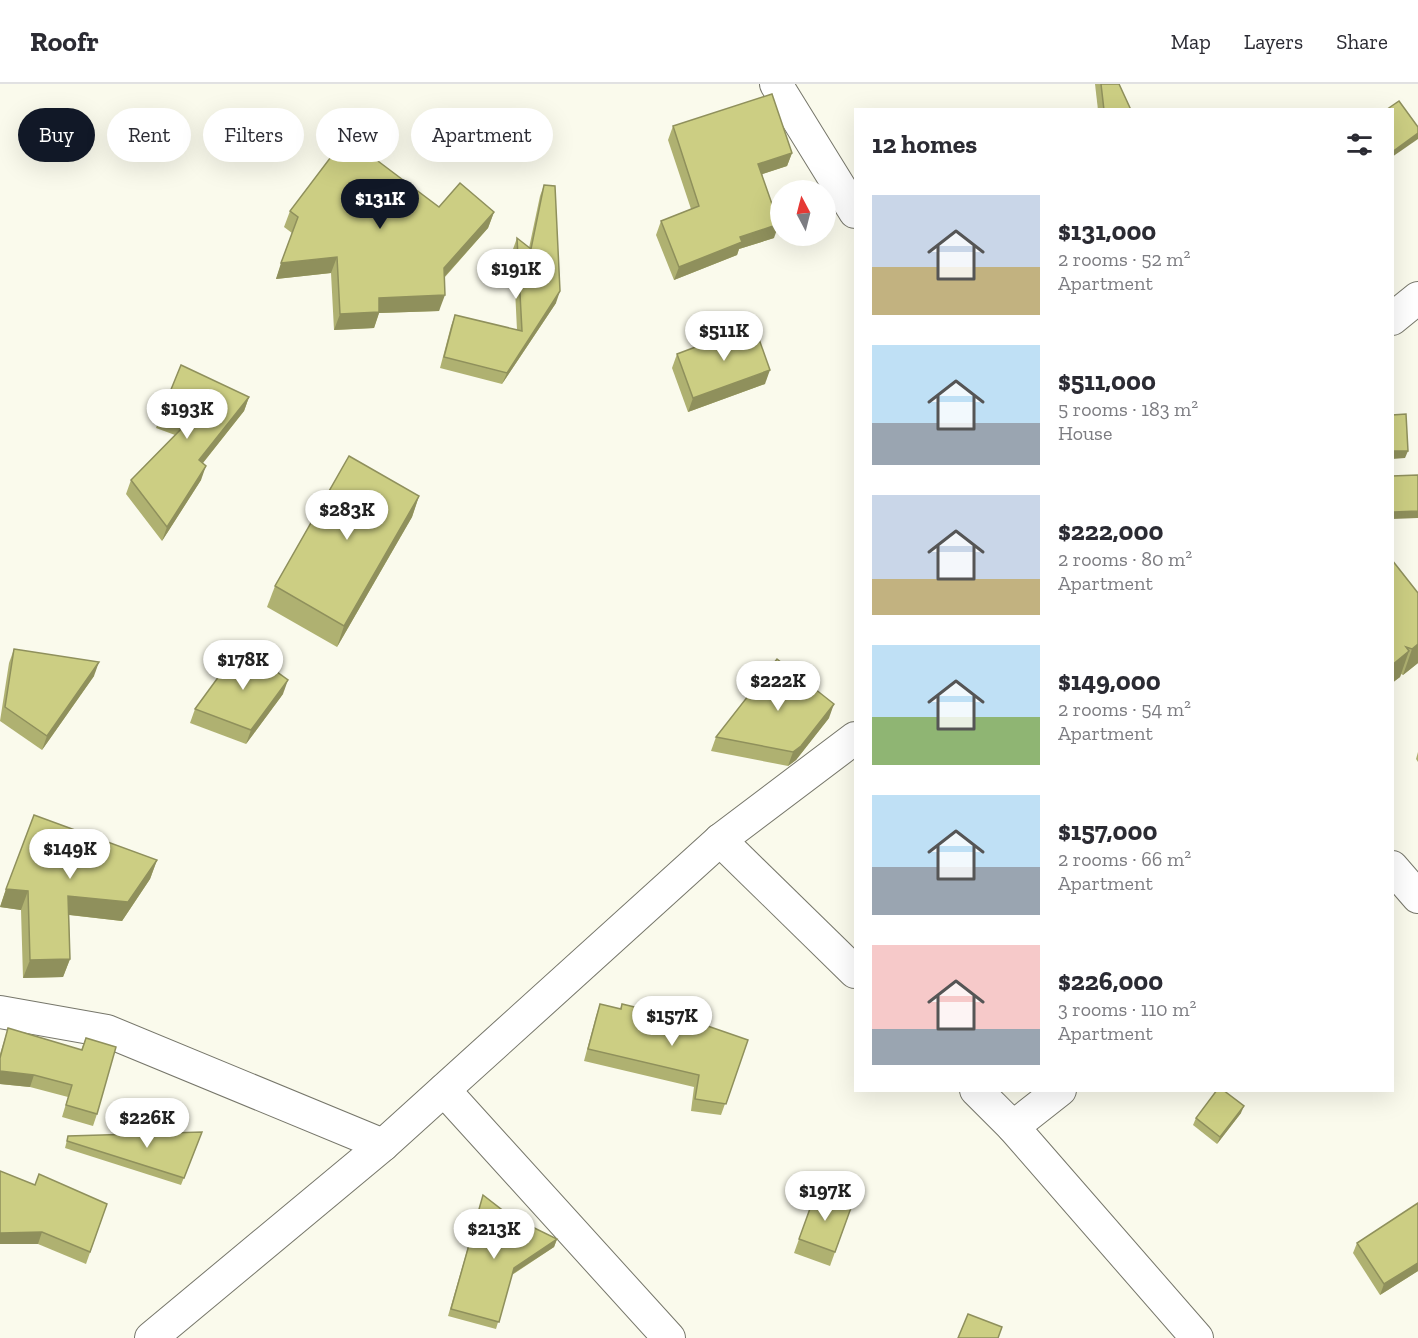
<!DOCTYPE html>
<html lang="en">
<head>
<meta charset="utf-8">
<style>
  :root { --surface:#fff; --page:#f2f2f3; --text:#2b2b33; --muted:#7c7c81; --line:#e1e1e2; --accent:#111827 }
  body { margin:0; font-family:"Zilla Slab",serif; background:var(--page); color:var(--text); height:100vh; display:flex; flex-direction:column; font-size:22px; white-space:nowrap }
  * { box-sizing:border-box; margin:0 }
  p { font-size:20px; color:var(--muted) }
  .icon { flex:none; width:33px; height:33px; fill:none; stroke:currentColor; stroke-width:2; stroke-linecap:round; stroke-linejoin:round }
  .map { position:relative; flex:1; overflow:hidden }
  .details { position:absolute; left:854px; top:24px; width:540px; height:984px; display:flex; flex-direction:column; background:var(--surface); border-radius:0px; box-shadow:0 6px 24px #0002 }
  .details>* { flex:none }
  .banner { position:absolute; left:18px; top:24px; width:570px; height:54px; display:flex; gap:12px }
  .needle { width:39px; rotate:353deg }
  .tools { position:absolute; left:770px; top:96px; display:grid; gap:12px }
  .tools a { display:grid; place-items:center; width:66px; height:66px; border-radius:50%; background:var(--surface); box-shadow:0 6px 24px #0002; font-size:30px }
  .price { position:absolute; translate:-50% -51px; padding:0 14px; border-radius:21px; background:#fff; color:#222; font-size:20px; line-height:39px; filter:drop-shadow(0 2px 3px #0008) }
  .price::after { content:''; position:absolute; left:50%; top:36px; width:18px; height:14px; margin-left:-9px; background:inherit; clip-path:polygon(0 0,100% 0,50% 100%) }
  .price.selected { background:var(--accent); color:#fff }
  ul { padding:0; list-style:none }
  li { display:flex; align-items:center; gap:18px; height:150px; padding:0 18px }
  li span { display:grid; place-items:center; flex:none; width:168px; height:120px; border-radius:0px; color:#555 }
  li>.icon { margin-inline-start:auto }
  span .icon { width:72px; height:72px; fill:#fffc; stroke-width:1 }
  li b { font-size:26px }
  h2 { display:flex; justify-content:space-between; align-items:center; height:72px; padding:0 18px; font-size:26px }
  .tag { padding:0 21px; border-radius:27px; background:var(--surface); box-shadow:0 6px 24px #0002; font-size:21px; line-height:54px }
  .tag.selected { background:var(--accent); color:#fff }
  header { display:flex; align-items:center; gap:36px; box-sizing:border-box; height:84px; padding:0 30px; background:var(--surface); border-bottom:2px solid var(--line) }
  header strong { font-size:28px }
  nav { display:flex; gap:33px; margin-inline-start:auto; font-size:21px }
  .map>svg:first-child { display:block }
</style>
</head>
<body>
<header>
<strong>Roofr</strong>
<nav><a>Map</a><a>Layers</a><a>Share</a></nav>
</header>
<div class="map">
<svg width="1418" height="1254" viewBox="0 0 1418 1254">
  <rect width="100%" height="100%" fill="#fafaec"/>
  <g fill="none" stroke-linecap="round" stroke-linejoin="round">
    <defs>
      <g id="street">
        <polyline points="776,0 855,128"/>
        <polyline points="1392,235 1418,214"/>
        <polyline points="720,756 855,888"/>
        <polyline points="1392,783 1418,813"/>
        <polyline points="0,928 107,947 383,1061"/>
        <polyline points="444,1006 669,1254"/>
        <polyline points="976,1006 1013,1043"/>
        <polyline points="1060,1006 1013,1043 1197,1254"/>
        <polyline points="151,1254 383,1061 720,756 855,654"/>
      </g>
    </defs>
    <use href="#street" stroke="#76766a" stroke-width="34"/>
    <use href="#street" stroke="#fff" stroke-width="32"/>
  </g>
  <g fill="#afb171">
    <polygon points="1095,0 1119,0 1131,26 1098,26"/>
    <polygon points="673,42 792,69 787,82 762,90 774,154 739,165 737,171 674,196 656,151 661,137 691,125 668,56"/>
    <polygon points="544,101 556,219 502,300 440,284 451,242 455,231 517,246 513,165 517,154 529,164 540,112"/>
    <polygon points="439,123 494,128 488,144 445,193 439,227 379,229 374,244 334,246 331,189 276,195 292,149 284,143 290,127"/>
    <polygon points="677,270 765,300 688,328 672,284"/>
    <polygon points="249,313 244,327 203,379 201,396 162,457 126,410 131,396 175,351 156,344 161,330"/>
    <polygon points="419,412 412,433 337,563 267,523 275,502"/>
    <polygon points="1392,476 1418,579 1403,591 1401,590 1400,593 1392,599"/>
    <polygon points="14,565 94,592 42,666 0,637 9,579"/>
    <polygon points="283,610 246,660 190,639 195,625"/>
    <polygon points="829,634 796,676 788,682 711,667 716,653"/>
    <polygon points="1418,668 1418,678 1416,675"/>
    <polygon points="157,776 150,795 122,837 69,831 70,875 63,893 23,894 21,826 0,823 6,805"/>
    <polygon points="600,920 620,925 622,920 748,956 721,1031 691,1027 694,1003 584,977 596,932"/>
    <polygon points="8,944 81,966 86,954 97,1030 93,1042 62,1033 68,1013 30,1003 0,1000 0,970"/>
    <polygon points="1241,1029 1217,1060 1193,1041 1196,1034"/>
    <polygon points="202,1048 181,1101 65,1064 68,1052"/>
    <polygon points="35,1101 107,1120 86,1180 38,1160"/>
    <polygon points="816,1108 852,1121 830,1182 794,1169"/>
    <polygon points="483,1111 510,1132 557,1155 554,1163 512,1191 496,1245 448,1232"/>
    <polygon points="1418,1119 1418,1187 1380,1211 1353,1169 1357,1159"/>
  </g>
  <g fill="#8f905c">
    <polygon points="1418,49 1418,55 1392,73 1392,68"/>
    <polygon points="792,69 787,82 754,93 758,80"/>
    <polygon points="494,128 488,144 438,200 444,184"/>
    <polygon points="779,140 774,154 739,165 737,171 674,196 679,183 740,153"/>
    <polygon points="337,173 331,189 276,195 281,179"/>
    <polygon points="560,207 556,219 502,300 507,289"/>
    <polygon points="445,211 439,227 379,229 374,244 334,246 340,230 379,214"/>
    <polygon points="770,286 765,300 688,328 693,314"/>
    <polygon points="249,313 244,327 194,390 199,376"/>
    <polygon points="1392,367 1408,367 1405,374 1392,375"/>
    <polygon points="206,382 201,396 162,457 167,443"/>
    <polygon points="419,412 412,433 337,563 344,542"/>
    <polygon points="1418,427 1418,434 1392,435 1393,428"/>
    <polygon points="1418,560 1418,579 1403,591 1412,565"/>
    <polygon points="1409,567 1400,593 1392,599 1392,581"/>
    <polygon points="99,578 94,592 42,666 47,652"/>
    <polygon points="288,596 283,610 246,660 251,646"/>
    <polygon points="834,620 829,634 796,676 788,682 793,668"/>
    <polygon points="157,776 150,795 122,837 62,830 68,812"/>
    <polygon points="6,805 28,807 21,826 0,823"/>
    <polygon points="70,875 63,893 23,894 30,876"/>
    <polygon points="0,987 34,991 30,1003 0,1000"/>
    <polygon points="1244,1022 1241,1029 1217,1060 1220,1053"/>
    <polygon points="42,1148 38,1160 0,1160 0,1149"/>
    <polygon points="557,1155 554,1163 511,1191 514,1184"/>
    <polygon points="1418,1179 1418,1187 1380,1211 1384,1200"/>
  </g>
  <g fill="#ccce83" stroke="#8f905c" stroke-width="1.5">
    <polygon points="1101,0 1119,0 1131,26 1104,26"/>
    <polygon points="772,10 792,69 758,80 779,140 740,153 742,158 679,183 661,137 699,122 673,42"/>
    <polygon points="1399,17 1418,43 1418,49 1392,68 1392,26 1386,26"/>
    <polygon points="346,53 439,123 460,99 494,128 444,184 445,211 379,214 379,228 340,230 337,173 281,179 298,133 290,127"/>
    <polygon points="544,101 555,102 560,207 507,289 444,273 455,231 522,247 517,154 531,165"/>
    <polygon points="754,241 770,286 693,314 677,270"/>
    <polygon points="181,281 249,313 199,376 206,382 167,443 131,396 186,340 161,330"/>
    <polygon points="1406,330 1408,367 1392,367 1392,331"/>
    <polygon points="349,372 419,412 344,542 275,502"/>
    <polygon points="1418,391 1418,427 1393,428 1392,392"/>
    <polygon points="1392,476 1418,509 1418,560 1412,565 1406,563 1409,567 1392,581"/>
    <polygon points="241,562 288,596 251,646 195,625"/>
    <polygon points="14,565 99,578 47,652 5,623"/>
    <polygon points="777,575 834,620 801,662 793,668 716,653"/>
    <polygon points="34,731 157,776 128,818 68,812 70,875 30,876 28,807 6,805"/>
    <polygon points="600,920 621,925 622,920 696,938 748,956 726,1020 695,1015 699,991 588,965"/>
    <polygon points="8,944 82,966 86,954 116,963 97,1030 66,1021 72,1001 34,991 0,987 0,974"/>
    <polygon points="1217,1006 1223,1006 1244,1022 1220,1053 1196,1034"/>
    <polygon points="202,1048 184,1094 67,1057 68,1052"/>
    <polygon points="0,1087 35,1101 39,1090 107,1120 90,1168 42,1148 0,1149"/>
    <polygon points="816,1108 852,1121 835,1168 799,1155"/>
    <polygon points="483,1111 510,1132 557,1155 514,1184 499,1238 451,1225"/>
    <polygon points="1418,1119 1418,1179 1384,1200 1357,1159"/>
    <polygon points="968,1230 1002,1243 998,1254 958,1254"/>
  </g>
</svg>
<div class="tools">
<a><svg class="needle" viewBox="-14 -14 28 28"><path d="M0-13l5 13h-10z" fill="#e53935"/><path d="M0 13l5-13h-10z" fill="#7c7c81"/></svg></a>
</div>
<b class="price selected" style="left:380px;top:146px">$131K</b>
<b class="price" style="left:516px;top:216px">$191K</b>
<b class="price" style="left:724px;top:278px">$511K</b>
<b class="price" style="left:187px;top:356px">$193K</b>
<b class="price" style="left:347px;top:457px">$283K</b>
<b class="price" style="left:243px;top:607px">$178K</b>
<b class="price" style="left:778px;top:628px">$222K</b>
<b class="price" style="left:70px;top:796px">$149K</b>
<b class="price" style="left:672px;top:963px">$157K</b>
<b class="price" style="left:147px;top:1065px">$226K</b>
<b class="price" style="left:825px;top:1138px">$197K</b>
<b class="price" style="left:494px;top:1176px">$213K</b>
<div class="banner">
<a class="tag selected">Buy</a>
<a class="tag">Rent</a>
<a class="tag">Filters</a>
<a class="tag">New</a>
<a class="tag">Apartment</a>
</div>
<section class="details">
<h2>12 homes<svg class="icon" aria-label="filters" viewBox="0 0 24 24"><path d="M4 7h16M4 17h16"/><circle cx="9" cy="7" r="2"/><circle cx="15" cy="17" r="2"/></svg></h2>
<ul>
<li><span style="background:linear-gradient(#c9d6e8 60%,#c2b280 0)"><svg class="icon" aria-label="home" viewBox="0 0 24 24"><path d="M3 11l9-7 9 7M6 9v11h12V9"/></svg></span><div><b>$131,000</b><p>2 rooms · 52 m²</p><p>Apartment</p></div></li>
<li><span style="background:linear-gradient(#bfe0f5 65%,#9aa5b1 0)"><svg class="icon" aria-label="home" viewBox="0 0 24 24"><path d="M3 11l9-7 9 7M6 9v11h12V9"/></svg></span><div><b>$511,000</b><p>5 rooms · 183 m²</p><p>House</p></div></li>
<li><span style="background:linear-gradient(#c9d6e8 70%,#c2b280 0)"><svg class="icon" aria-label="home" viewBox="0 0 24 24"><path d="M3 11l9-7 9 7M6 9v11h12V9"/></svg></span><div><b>$222,000</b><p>2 rooms · 80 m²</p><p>Apartment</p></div></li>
<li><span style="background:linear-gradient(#bfe0f5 60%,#8fb573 0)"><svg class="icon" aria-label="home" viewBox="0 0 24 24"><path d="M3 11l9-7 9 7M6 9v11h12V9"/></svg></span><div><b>$149,000</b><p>2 rooms · 54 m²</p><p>Apartment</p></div></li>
<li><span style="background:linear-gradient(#bfe0f5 60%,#9aa5b1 0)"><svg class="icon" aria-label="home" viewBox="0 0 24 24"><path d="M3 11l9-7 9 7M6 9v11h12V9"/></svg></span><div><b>$157,000</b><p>2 rooms · 66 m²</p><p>Apartment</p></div></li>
<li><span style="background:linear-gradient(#f6c9c9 70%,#9aa5b1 0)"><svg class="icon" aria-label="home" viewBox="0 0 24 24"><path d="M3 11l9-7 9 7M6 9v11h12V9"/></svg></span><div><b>$226,000</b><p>3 rooms · 110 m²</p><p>Apartment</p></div></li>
</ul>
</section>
</div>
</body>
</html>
